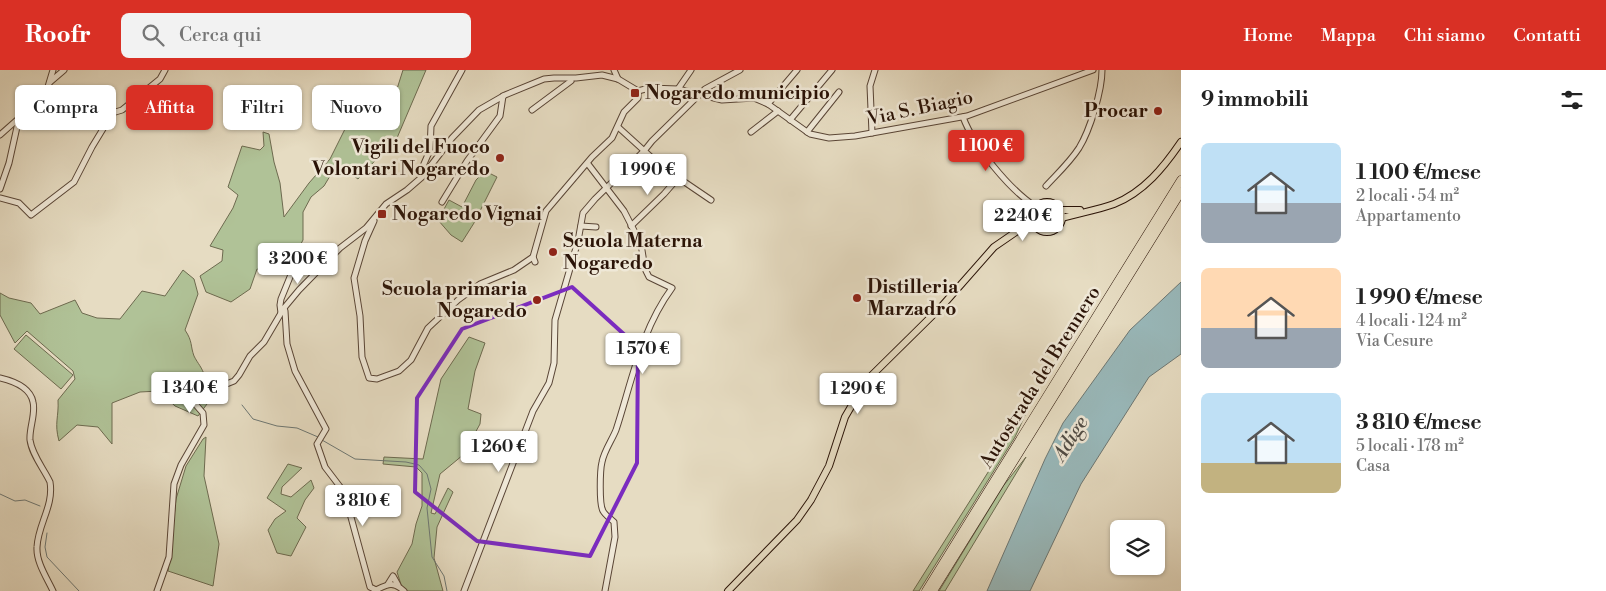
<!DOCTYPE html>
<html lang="it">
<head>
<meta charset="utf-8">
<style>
  :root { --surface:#fff; --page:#f2f2f2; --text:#222; --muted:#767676; --accent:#d93025 }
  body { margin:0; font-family:"Libre Bodoni",serif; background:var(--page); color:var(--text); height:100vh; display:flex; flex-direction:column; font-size:19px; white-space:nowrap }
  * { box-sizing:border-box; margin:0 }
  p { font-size:16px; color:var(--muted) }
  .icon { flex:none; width:28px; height:28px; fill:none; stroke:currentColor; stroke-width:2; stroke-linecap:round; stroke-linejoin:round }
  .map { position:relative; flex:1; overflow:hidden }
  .panel { display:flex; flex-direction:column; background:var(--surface); width:425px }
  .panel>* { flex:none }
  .top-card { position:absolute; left:15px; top:15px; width:475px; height:45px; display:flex; gap:10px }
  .tools { position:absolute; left:1110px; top:450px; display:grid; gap:10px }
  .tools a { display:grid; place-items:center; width:55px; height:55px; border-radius:8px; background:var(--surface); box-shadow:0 1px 4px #0004; font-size:25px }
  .price { position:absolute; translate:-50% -42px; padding:0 11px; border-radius:5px; background:#fff; color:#222; font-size:16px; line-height:32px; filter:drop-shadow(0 1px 2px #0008) }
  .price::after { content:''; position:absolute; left:50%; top:30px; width:15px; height:11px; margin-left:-8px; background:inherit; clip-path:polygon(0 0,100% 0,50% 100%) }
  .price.active { background:var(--accent); color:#fff }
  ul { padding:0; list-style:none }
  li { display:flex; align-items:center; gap:15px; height:125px; padding:0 20px }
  li span { display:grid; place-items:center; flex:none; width:140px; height:100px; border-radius:8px; color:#555 }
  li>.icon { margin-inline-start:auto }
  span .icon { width:60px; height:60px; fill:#fffc; stroke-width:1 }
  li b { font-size:21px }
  h2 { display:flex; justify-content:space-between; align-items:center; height:60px; padding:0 20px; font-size:21px }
  .pill { padding:0 18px; border-radius:8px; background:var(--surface); box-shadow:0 1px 4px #0004; font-size:18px; line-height:45px }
  .pill.active { background:var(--accent); color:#fff }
  header { display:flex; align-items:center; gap:30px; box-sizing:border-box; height:70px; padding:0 25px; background:var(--accent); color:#fff }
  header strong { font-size:24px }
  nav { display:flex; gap:28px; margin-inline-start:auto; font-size:18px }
  .search { width:350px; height:45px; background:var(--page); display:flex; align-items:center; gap:12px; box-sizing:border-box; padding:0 18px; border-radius:8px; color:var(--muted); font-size:19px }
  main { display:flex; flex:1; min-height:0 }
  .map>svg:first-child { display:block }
</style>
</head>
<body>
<header>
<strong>Roofr</strong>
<div class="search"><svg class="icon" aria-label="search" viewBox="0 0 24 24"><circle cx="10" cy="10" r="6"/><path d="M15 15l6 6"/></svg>Cerca qui</div>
<nav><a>Home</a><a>Mappa</a><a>Chi siamo</a><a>Contatti</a></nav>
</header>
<main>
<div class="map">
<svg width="1181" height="521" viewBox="0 0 1181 521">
  <rect width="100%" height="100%" fill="#e6dcc2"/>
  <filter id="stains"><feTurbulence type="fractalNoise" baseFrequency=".004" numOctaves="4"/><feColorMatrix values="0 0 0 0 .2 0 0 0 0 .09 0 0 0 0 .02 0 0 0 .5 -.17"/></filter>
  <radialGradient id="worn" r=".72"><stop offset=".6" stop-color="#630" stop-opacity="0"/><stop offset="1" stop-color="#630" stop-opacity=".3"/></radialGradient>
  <g fill="#b0c297" stroke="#6d6a4f">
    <polygon points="403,0 426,0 391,82 383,82 358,109 347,101 336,96 324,116 311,127 303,142 303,170 289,196 282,193 279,203 257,199 250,219 231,232 206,222 200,206 222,191 223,180 210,176 233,138 238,125 228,117 242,76 260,80 264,76 263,62 269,64 274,92 280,113 284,147 309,113 330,89 347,55 387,18 396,22"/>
    <polygon points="485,101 497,107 474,153 462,172 451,165 438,150 449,130 462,137 476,110"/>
    <circle cx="1048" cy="147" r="9"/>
    <path d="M183 200 194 209 198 224 185 260C193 272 190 275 194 286 198 294 202 297 205 307L189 305 190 323 207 334 198 346 175 336 159 321 140 322 112 333V374L98 357 77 355 59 371C54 353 59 347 58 330L75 309 73 301 27 261 15 273 0 245V223L9 228 31 233 40 244 75 230 82 243 97 248 120 249 142 221 165 226Z"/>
    <polygon points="26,265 73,305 61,319 14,279"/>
    <polygon points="469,267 485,273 475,301 468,339 481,344 480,354 463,385 440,404 431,443 435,444 448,418 453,422 437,457 434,488 443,521 403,521 397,502 412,474 416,454 422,436 422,403 416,397 383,394 384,387 423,389 441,309"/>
    <polygon points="1028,339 1015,367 919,521 913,521"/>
    <polygon points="206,367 204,406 219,474 213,516 168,501 176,429 186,396 203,369"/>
    <polygon points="1026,387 945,521 939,521 1004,415"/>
    <polygon points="288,394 302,398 282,417 281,424 291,427 311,410 314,418 305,430 297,448 306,457 291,486 277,483 268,460 275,449 286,441 267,428"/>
  </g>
  <polygon fill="#99b9bb" stroke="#6d7773" points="1181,212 1181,284 1149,307 1081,414 1030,521 987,521 1045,389 1063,353 1130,260"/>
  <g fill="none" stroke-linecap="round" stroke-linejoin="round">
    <g stroke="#6d7773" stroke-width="1">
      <polyline points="242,335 253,349 277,356 297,358 318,367"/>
      <polyline points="322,370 355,389 406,392 419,395 427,404 431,419 427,438 432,487 444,506 447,521"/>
      <polyline points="0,424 15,431 25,430 40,436"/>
      <polyline points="47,463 45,477 47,487 79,521"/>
    </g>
    <defs>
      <g id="minor">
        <polyline points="614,0 618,9"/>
        <polyline points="50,12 64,0"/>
        <polyline points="678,19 691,0"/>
        <polyline points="47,20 50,31 53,37"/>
        <polyline points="638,21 649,18 678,19 722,30 754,28 768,34 810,64 829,68 855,66 967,46 1093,0"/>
        <polyline points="768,34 797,0"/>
        <polyline points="30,39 32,31 47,20 53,0"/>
        <polyline points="532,40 571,11"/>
        <path d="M963 47C974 77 1010 120 1036 137"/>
        <polyline points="790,50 832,0"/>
        <polyline points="618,57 661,96 711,130"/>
        <polyline points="751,62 778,41"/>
        <polyline points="807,62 839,22"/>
        <polyline points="872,63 870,16 875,0"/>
        <polyline points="0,65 18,49"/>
        <path d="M588 94 624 141 641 174 645 199 649 207 672 218C641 260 632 311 616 360 612 370 604 381 602 392 600 400 599 434 603 441 605 445 611 449 614 452L615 467 605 521"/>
        <polyline points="427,101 423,96 430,80 431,56 462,0"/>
        <path d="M1046 116C1057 104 1070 92 1079 78 1090 60 1102 21 1102 0"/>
        <polyline points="0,119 9,93 19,48 26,41 53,37 96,43 109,44 122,40 160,9 165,0"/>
        <polyline points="0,128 19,133 31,145 74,112 92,77 109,49 109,44"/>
        <polyline points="442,132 467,91 500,46 503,26"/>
        <polyline points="374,151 365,171 354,208 360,246 362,287 369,308 377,309 399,301 411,290 428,258 458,230 480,214 514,200 533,187"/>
        <polyline points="581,156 596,157"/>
        <polyline points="631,156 664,124 678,108"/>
        <polyline points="535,192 533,187 546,141 592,87 612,68 624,42 638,28 638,21"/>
        <path d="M284 238 285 241 287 274 295 301 326 359 317 374 325 397 341 418 346 429 370 517 376 520C388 514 393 511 404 521"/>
        <polyline points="281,243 280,235 281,229 299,185"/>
        <path d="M0 308C13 311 30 317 33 332 36 344 29 358 30 370 32 385 44 399 50 412 54 436 38 454 37 477 36 492 47 508 53 521"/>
        <polyline points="388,514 393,506 398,515"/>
        <polyline points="157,521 169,487 174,414 181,395 204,355 203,343 182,319 183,312 186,310 224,315 234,311 239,305 250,286 264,272 284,238 299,220 340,178 366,158 386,134 407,120 422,107 452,68 479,40 505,25 544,9 554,8 576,8 602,5 618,9 638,21"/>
        <polyline points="464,521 533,341 549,313 554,293 555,250 578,171 583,143 595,129 644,81 652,71 705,19 740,0"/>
      </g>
      <g id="major">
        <circle cx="1047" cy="147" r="15"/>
        <polyline points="1059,140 1080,140"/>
        <path d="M1062 148C1078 143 1098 140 1114 134 1144 122 1164 97 1181 72"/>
        <polyline points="728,521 797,450 811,430 829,396 845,347 866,311 942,236 994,177 1026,155 1032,147"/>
      </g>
      <g id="highway">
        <polyline points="926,521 1181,110"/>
        <polyline points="933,521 1181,122"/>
      </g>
    </defs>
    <use href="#minor" stroke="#594536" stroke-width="7"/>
    <use href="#major" stroke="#2a1307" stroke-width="8"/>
    <use href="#highway" stroke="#2a1307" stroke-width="9"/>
    <use href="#minor" stroke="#efe8d7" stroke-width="5"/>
    <use href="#major" stroke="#e6dcc2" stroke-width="6"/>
    <use href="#highway" stroke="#e6dcc2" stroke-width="8"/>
  </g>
  <path fill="none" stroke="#7b2cbf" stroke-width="4" stroke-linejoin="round" d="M572 217 638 277 637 393 590 486 477 471 415 422 417 328 462 259Z"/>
  <g fill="#8f2418" stroke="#efe8d7" stroke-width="2">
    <rect x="630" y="18" width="10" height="10" rx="2.5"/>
    <circle cx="1158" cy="41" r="5"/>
    <circle cx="500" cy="88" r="5"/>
    <rect x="377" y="139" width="10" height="10" rx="2.5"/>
    <circle cx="553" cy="182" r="5"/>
    <circle cx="857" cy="228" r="5"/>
    <circle cx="537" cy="230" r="5"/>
  </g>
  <g text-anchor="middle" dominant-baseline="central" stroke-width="5" stroke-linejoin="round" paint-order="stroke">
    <g font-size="19" font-weight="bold" fill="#2a1307" stroke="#efe8d7" text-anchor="start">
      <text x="645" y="23">Nogaredo municipio</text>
      <text x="1148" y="41" text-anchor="end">Procar</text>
      <text x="490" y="77" text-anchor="end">Vigili del Fuoco<tspan x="490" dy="22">Volontari Nogaredo</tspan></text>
      <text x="392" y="144">Nogaredo Vignai</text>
      <text x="563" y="171">Scuola Materna<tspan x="563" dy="22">Nogaredo</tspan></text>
      <text x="867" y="217">Distilleria<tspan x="867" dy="22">Marzadro</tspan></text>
      <text x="527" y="219" text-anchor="end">Scuola primaria<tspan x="527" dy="22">Nogaredo</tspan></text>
    </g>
    <g font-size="19" fill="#2a1307" stroke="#efe8d7">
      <text transform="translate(920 38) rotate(-12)">Via S. Biagio</text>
      <text transform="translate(1040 307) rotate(-58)">Autostrada del Brennero</text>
    </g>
    <g font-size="20" font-style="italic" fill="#514d46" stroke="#efe8d7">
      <text transform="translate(1071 369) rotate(-58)">Adige</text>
    </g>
  </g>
  <rect width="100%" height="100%" filter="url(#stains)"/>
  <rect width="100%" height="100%" fill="url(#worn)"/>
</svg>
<div class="tools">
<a><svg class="icon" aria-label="layers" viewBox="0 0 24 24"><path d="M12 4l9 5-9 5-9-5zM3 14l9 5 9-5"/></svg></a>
</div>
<b class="price active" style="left:986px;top:102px">1 100 €</b>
<b class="price" style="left:648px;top:126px">1 990 €</b>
<b class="price" style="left:1023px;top:172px">2 240 €</b>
<b class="price" style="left:298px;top:215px">3 200 €</b>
<b class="price" style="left:643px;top:305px">1 570 €</b>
<b class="price" style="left:190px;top:344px">1 340 €</b>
<b class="price" style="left:858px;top:345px">1 290 €</b>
<b class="price" style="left:499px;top:403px">1 260 €</b>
<b class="price" style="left:363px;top:457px">3 810 €</b>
<div class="top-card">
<a class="pill">Compra</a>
<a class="pill active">Affitta</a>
<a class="pill">Filtri</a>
<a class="pill">Nuovo</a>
</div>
</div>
<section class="panel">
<h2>9 immobili<svg class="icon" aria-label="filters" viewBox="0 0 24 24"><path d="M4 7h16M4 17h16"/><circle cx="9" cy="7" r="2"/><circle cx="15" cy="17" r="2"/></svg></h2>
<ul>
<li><span style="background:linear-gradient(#bfe0f5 60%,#9aa5b1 0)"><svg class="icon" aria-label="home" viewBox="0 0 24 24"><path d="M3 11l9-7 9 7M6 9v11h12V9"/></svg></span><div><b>1 100 €/mese</b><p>2 locali · 54 m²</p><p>Appartamento</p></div></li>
<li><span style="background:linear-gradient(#ffd9b3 60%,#9aa5b1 0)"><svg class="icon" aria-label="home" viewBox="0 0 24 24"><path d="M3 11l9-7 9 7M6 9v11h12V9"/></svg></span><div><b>1 990 €/mese</b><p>4 locali · 124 m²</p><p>Via Cesure</p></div></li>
<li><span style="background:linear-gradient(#bfe0f5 70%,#c2b280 0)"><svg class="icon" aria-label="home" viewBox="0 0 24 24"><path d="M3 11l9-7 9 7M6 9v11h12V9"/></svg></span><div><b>3 810 €/mese</b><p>5 locali · 178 m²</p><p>Casa</p></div></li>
</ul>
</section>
</main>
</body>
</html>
